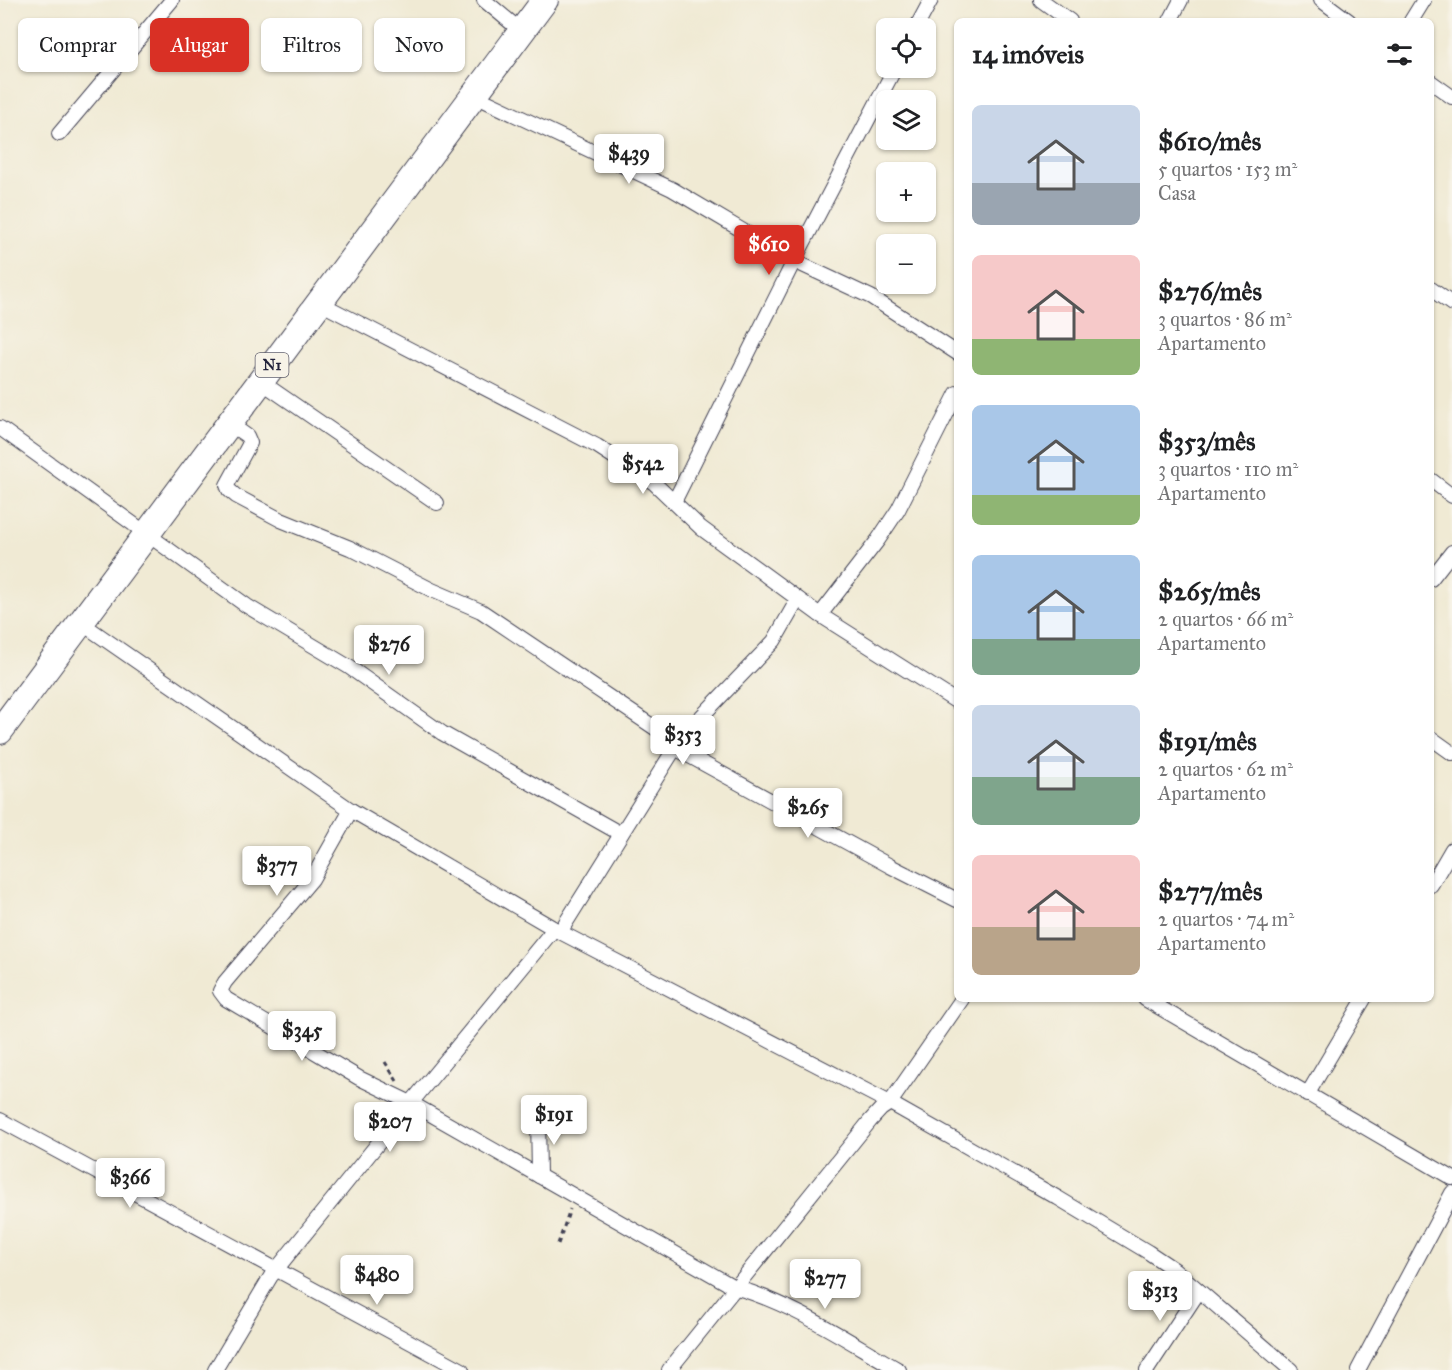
<!DOCTYPE html>
<html lang="pt">
<head>
<meta charset="utf-8">
<style>
  :root { --surface:#fff; --page:#f6f6f6; --text:#202124; --muted:#757577; --accent:#d93025 }
  body { margin:0; font-family:"IM FELL Great Primer",serif; background:var(--page); color:var(--text); height:100vh; display:flex; flex-direction:column; font-size:22px; white-space:nowrap }
  * { box-sizing:border-box; margin:0 }
  p { font-size:20px; color:var(--muted) }
  .icon { flex:none; width:33px; height:33px; fill:none; stroke:currentColor; stroke-width:2; stroke-linecap:round; stroke-linejoin:round }
  .map { position:relative; flex:1; overflow:hidden }
  .drawer { position:absolute; left:954px; top:18px; width:480px; height:984px; display:flex; flex-direction:column; background:var(--surface); border-radius:9px; box-shadow:0 2px 4px #0004 }
  .drawer>* { flex:none }
  .top-card { position:absolute; left:18px; top:18px; width:570px; height:54px; display:flex; gap:12px }
  .tools { position:absolute; left:876px; top:18px; display:grid; gap:12px }
  .tools a { display:grid; place-items:center; width:60px; height:60px; border-radius:9px; background:var(--surface); box-shadow:0 2px 4px #0004; font-size:30px }
  .price { position:absolute; translate:-50% -51px; padding:0 14px; border-radius:6px; background:#fff; color:#222; font-size:20px; line-height:39px; filter:drop-shadow(0 2px 3px #0008) }
  .price::after { content:''; position:absolute; left:50%; top:36px; width:18px; height:14px; margin-left:-9px; background:inherit; clip-path:polygon(0 0,100% 0,50% 100%) }
  .price.on { background:var(--accent); color:#fff }
  ul { padding:0; list-style:none }
  li { display:flex; align-items:center; gap:18px; height:150px; padding:0 18px }
  li span { display:grid; place-items:center; flex:none; width:168px; height:120px; border-radius:9px; color:#555 }
  li>.icon { margin-inline-start:auto }
  span .icon { width:72px; height:72px; fill:#fffc; stroke-width:1 }
  li b { font-size:26px }
  h2 { display:flex; justify-content:space-between; align-items:center; height:72px; padding:0 18px; font-size:26px }
  .chip { padding:0 21px; border-radius:9px; background:var(--surface); box-shadow:0 2px 4px #0004; font-size:21px; line-height:54px }
  .chip.on { background:var(--accent); color:#fff }
  .map>svg:first-child { display:block }
</style>
</head>
<body>
<div class="map">
<svg width="1452" height="1370" viewBox="0 0 1452 1370">
  <rect width="100%" height="100%" fill="#f7f3e8"/>
  <filter id="ink" filterUnits="userSpaceOnUse"><feTurbulence type="fractalNoise" baseFrequency=".0167" numOctaves="2"/><feDisplacementMap in="SourceGraphic" scale="12" xChannelSelector="R" yChannelSelector="G"/><feConvolveMatrix kernelMatrix="1 2 1 2 8 2 1 2 1" color-interpolation-filters="sRGB"/></filter>
  <filter id="wash" filterUnits="userSpaceOnUse"><feTurbulence type="fractalNoise" baseFrequency=".008" numOctaves="4" result="noise"/><feDisplacementMap in="SourceGraphic" scale="24" xChannelSelector="R" yChannelSelector="G"/><feGaussianBlur stdDeviation="1.35" result="paint"/><feColorMatrix in="noise" values="0 0 0 0 0 0 0 0 0 0 0 0 0 0 0 0 0 1.4 0 .05"/><feComposite in="paint" operator="in"/></filter>
  <g filter="url(#wash)">
    <rect width="100%" height="100%" fill="#f0ead4"/>
  </g>
  <g filter="url(#ink)">
    <g fill="none" stroke-linecap="round" stroke-linejoin="round">
      <defs>
        <g id="street">
          <polyline points="484,0 521,31"/>
          <polyline points="1041,0 1070,21"/>
          <polyline points="1321,0 1349,21"/>
          <polyline points="1170,21 1181,0"/>
          <polyline points="1411,21 1424,0"/>
          <polyline points="916,28 931,0"/>
          <polyline points="1431,82 1452,97"/>
          <polyline points="473,95 672,189 794,261 871,297 957,353"/>
          <polyline points="59,134 172,0"/>
          <polyline points="1431,289 1452,304"/>
          <polyline points="318,302 597,446 654,483 701,528 820,615 957,702"/>
          <polyline points="260,381 437,503"/>
          <polyline points="230,424 247,436 250,443 227,485 229,490 236,496 281,520 350,548 432,590 481,611 658,730 675,748 890,866 957,900"/>
          <polyline points="0,428 247,606 349,667 442,733 621,834"/>
          <polyline points="1431,480 1452,496"/>
          <polyline points="674,502 794,261 895,68"/>
          <polyline points="1431,579 1452,552"/>
          <polyline points="820,615 878,540 898,510 957,393"/>
          <polyline points="80,622 351,810 560,932 890,1103 1058,1198 1148,1252 1175,1270 1291,1370"/>
          <polyline points="1431,738 1452,753"/>
          <path d="M351 810 312 879 225 982 220 991 226 999 359 1078 411 1103 734 1287C794 1304 846 1340 899 1370"/>
          <polyline points="1431,885 1452,849"/>
          <polyline points="560,932 675,748 699,719 774,641 798,599"/>
          <polyline points="1145,999 1452,1178"/>
          <polyline points="1307,1095 1364,999"/>
          <polyline points="538,1116 539,1176"/>
          <polyline points="0,1120 462,1370"/>
          <polyline points="215,1370 271,1276 401,1115 554,929"/>
          <polyline points="669,1370 870,1121 881,1109 890,1103 962,999"/>
          <polyline points="1147,1370 1199,1291"/>
          <polyline points="1358,1370 1452,1193"/>
        </g>
        <polyline id="highway" points="0,731 545,0"/>
      </defs>
      <use href="#street" stroke="#414052" stroke-width="16"/>
      <use href="#highway" stroke="#414052" stroke-width="28"/>
      <g stroke="#414052" stroke-width="3" stroke-dasharray="4.5 4.5" stroke-linecap="butt">
        <polyline points="385,1062 397,1081"/>
        <polyline points="558,1244 570,1209"/>
      </g>
      <use href="#street" stroke="#fff" stroke-width="14"/>
      <use href="#highway" stroke="#fff" stroke-width="26"/>
    </g>
  </g>
  <g text-anchor="middle" dominant-baseline="central" stroke-width="4.5" stroke-linejoin="round" paint-order="stroke">
    <rect fill="#f7f3e8" stroke="#62616f" stroke-width="1.5" x="255.5" y="353" width="33" height="24" rx="4.5"/>
    <g font-size="15" font-weight="bold" fill="#22223b">
      <text x="272" y="365">N1</text>
    </g>
  </g>
</svg>
<div class="tools">
<a><svg class="icon" aria-label="locate" viewBox="0 0 24 24"><circle cx="12" cy="12" r="6"/><path d="M12 2v4M12 18v4M2 12h4M18 12h4"/></svg></a>
<a><svg class="icon" aria-label="layers" viewBox="0 0 24 24"><path d="M12 4l9 5-9 5-9-5zM3 14l9 5 9-5"/></svg></a>
<a>+</a>
<a>−</a>
</div>
<b class="price" style="left:629px;top:185px">$439</b>
<b class="price on" style="left:769px;top:276px">$610</b>
<b class="price" style="left:643px;top:495px">$542</b>
<b class="price" style="left:389px;top:676px">$276</b>
<b class="price" style="left:683px;top:766px">$353</b>
<b class="price" style="left:808px;top:839px">$265</b>
<b class="price" style="left:277px;top:897px">$377</b>
<b class="price" style="left:302px;top:1062px">$345</b>
<b class="price" style="left:554px;top:1146px">$191</b>
<b class="price" style="left:390px;top:1153px">$207</b>
<b class="price" style="left:130px;top:1209px">$366</b>
<b class="price" style="left:377px;top:1306px">$480</b>
<b class="price" style="left:825px;top:1310px">$277</b>
<b class="price" style="left:1160px;top:1322px">$313</b>
<div class="top-card">
<a class="chip">Comprar</a>
<a class="chip on">Alugar</a>
<a class="chip">Filtros</a>
<a class="chip">Novo</a>
</div>
<section class="drawer">
<h2>14 imóveis<svg class="icon" aria-label="filters" viewBox="0 0 24 24"><path d="M4 7h16M4 17h16"/><circle cx="9" cy="7" r="2"/><circle cx="15" cy="17" r="2"/></svg></h2>
<ul>
<li><span style="background:linear-gradient(#c9d6e8 65%,#9aa5b1 0)"><svg class="icon" aria-label="home" viewBox="0 0 24 24"><path d="M3 11l9-7 9 7M6 9v11h12V9"/></svg></span><div><b>$610/mês</b><p>5 quartos · 153 m²</p><p>Casa</p></div></li>
<li><span style="background:linear-gradient(#f6c9c9 70%,#8fb573 0)"><svg class="icon" aria-label="home" viewBox="0 0 24 24"><path d="M3 11l9-7 9 7M6 9v11h12V9"/></svg></span><div><b>$276/mês</b><p>3 quartos · 86 m²</p><p>Apartamento</p></div></li>
<li><span style="background:linear-gradient(#a9c7e8 75%,#8fb573 0)"><svg class="icon" aria-label="home" viewBox="0 0 24 24"><path d="M3 11l9-7 9 7M6 9v11h12V9"/></svg></span><div><b>$353/mês</b><p>3 quartos · 110 m²</p><p>Apartamento</p></div></li>
<li><span style="background:linear-gradient(#a9c7e8 70%,#7fa58c 0)"><svg class="icon" aria-label="home" viewBox="0 0 24 24"><path d="M3 11l9-7 9 7M6 9v11h12V9"/></svg></span><div><b>$265/mês</b><p>2 quartos · 66 m²</p><p>Apartamento</p></div></li>
<li><span style="background:linear-gradient(#c9d6e8 60%,#7fa58c 0)"><svg class="icon" aria-label="home" viewBox="0 0 24 24"><path d="M3 11l9-7 9 7M6 9v11h12V9"/></svg></span><div><b>$191/mês</b><p>2 quartos · 62 m²</p><p>Apartamento</p></div></li>
<li><span style="background:linear-gradient(#f6c9c9 60%,#b9a48a 0)"><svg class="icon" aria-label="home" viewBox="0 0 24 24"><path d="M3 11l9-7 9 7M6 9v11h12V9"/></svg></span><div><b>$277/mês</b><p>2 quartos · 74 m²</p><p>Apartamento</p></div></li>
</ul>
</section>
</div>
</body>
</html>
